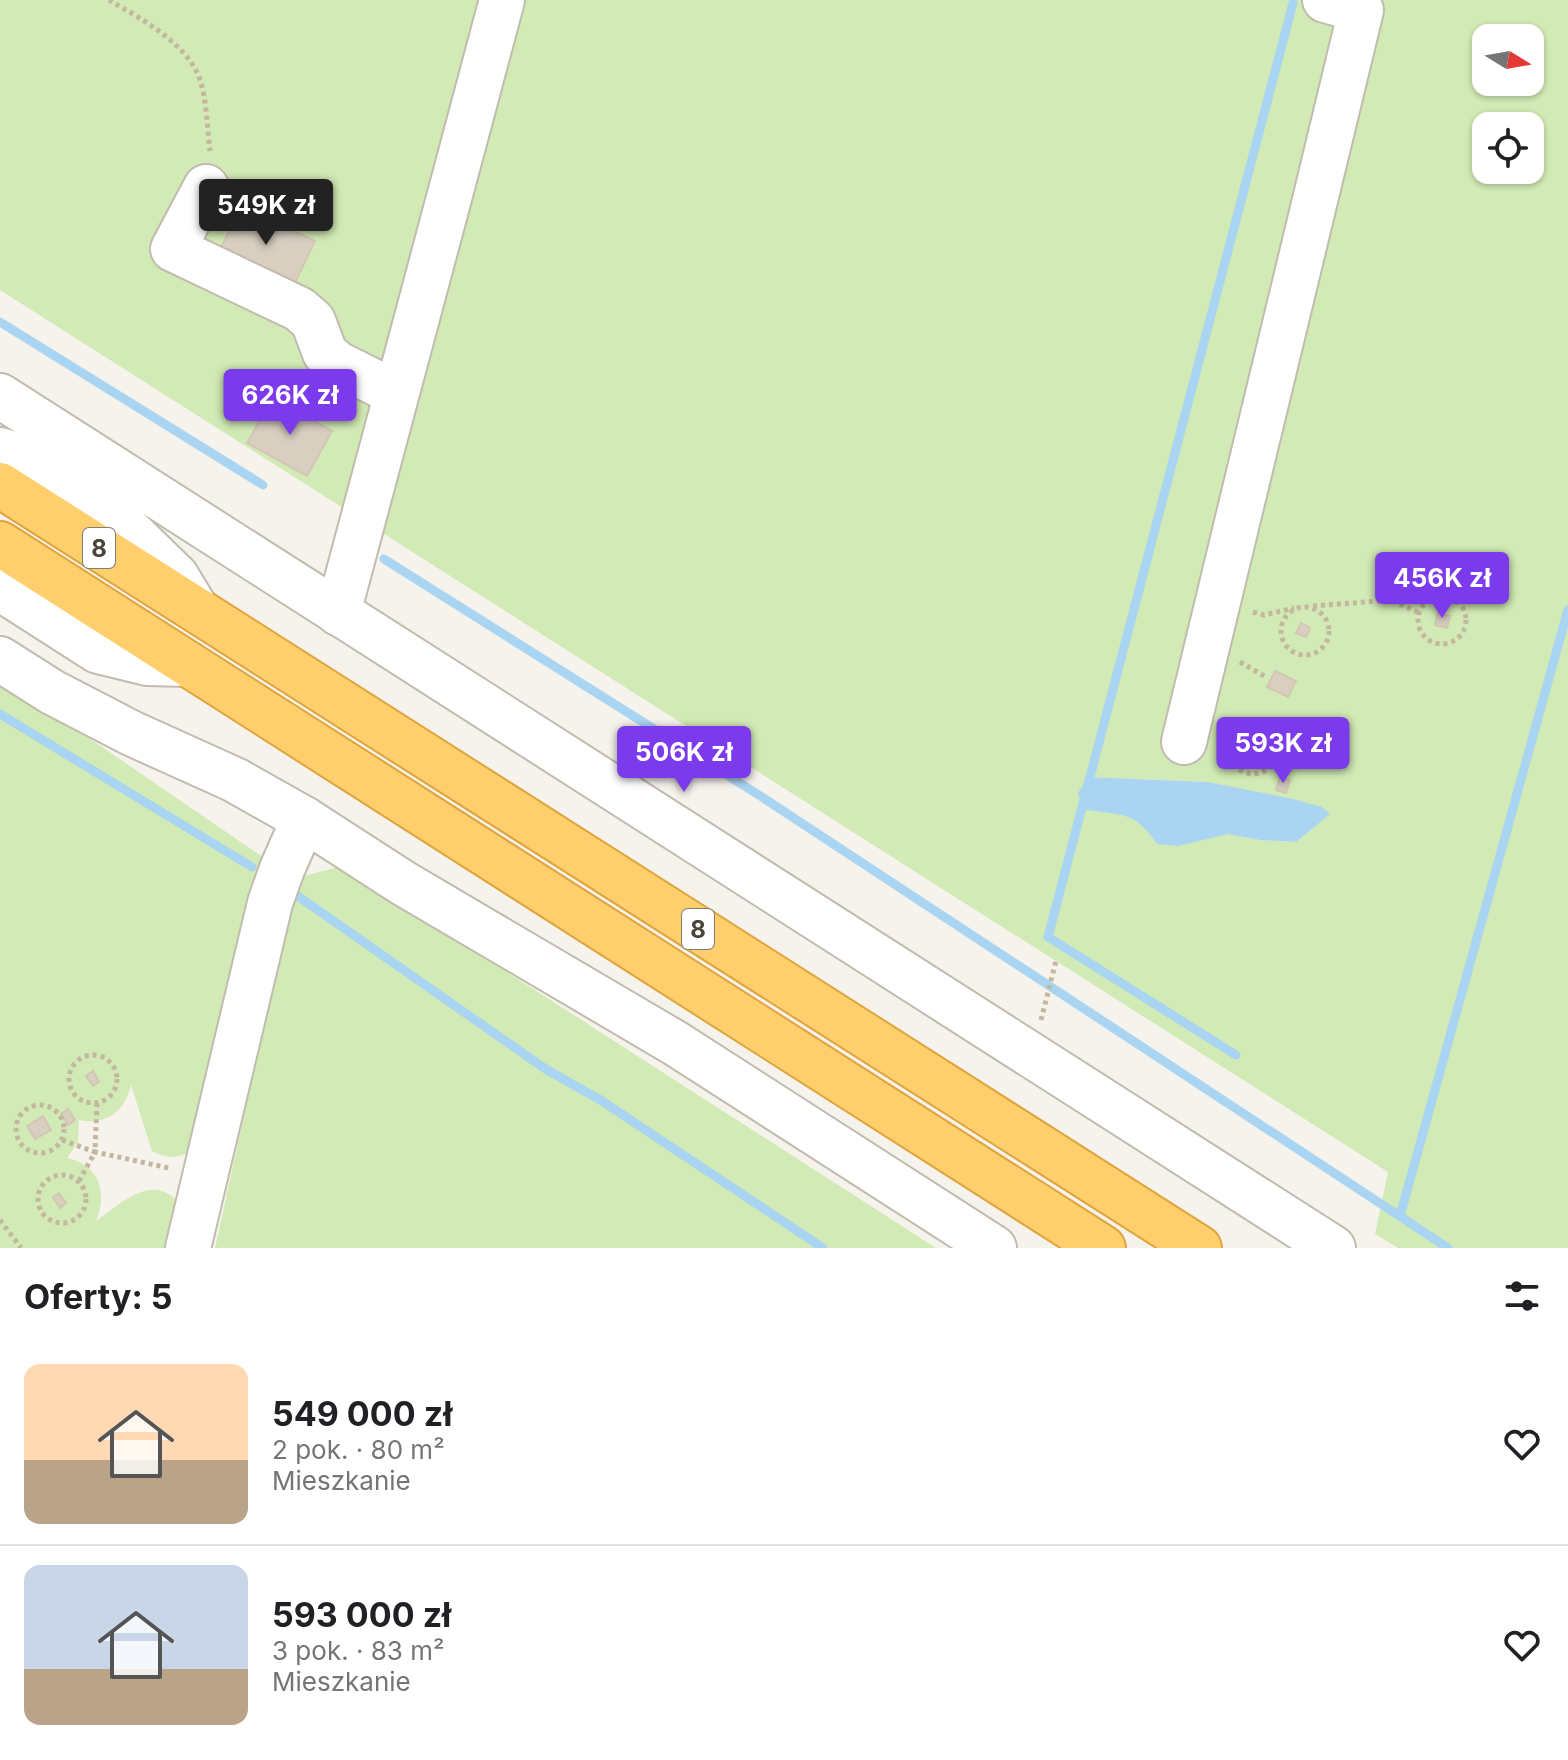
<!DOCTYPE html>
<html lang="pl">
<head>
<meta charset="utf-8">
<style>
  :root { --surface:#fff; --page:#f6f6f6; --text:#202124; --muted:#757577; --line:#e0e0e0; --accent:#7c3aed }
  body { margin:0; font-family:Inter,sans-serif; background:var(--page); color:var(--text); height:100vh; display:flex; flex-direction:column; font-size:30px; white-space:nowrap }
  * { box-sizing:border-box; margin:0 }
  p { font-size:26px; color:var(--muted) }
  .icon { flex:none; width:44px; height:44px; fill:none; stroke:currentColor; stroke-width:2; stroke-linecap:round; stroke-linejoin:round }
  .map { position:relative; height:1248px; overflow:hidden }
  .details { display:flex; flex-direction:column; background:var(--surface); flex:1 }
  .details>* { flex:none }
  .needle { width:52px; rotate:101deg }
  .buttons { position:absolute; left:1472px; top:24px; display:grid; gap:16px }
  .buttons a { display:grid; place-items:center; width:72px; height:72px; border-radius:16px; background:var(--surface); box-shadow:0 2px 6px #0004; font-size:40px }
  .price { position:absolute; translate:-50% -68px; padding:0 18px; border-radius:8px; background:var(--accent); color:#fff; font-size:26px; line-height:52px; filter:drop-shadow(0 2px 4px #0008) }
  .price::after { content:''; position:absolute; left:50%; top:48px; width:24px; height:18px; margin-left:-12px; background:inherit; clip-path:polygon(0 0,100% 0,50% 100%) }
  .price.active { background:#222; color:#fff }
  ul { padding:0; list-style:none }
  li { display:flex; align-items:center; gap:24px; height:200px; padding:0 24px }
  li+li { border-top:2px solid var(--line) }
  li span { display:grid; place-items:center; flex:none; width:224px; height:160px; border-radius:16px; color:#555 }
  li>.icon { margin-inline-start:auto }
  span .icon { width:96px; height:96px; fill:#fffc; stroke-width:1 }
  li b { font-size:34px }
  h2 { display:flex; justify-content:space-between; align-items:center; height:96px; padding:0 24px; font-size:34px }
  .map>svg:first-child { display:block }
</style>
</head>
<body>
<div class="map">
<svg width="1568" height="1248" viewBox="0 0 1568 1248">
  <rect width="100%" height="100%" fill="#f6f3ec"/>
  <g fill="#d2eab5" fill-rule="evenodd">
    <path d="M0 0H1568V1248H1398L1375 1234 1388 1172 0 290ZM1486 38H1530V82H1486ZM1486 126H1530V170H1486ZM1088 777 1207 782 1296 842 1260 840 1228 833 1157 844 1144 825 1123 814Z"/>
    <path d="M0 677 267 860 194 1149C179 1159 168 1159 152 1151L131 1085C125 1111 106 1126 79 1120L78 1142 67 1158C99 1165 108 1192 96 1221 121 1203 157 1169 181 1207L174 1248H0Z"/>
    <polygon points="342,866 936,1248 215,1248 296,878"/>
  </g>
  <path fill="#a9d4f2" d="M1088 777 1207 782 1293 799 1322 807 1330 814 1296 842 1260 840 1228 834 1178 846 1157 844C1134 809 1120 816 1083 809L1078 793Z"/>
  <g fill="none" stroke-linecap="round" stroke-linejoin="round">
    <g stroke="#a9d4f2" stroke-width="9">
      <polyline points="0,322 263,485"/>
      <polyline points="384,559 762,797 1448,1248"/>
      <polyline points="0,714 252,867"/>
      <polyline points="292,892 544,1068 602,1101 823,1248"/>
      <polyline points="1236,1055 1048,937 1293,3"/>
      <polyline points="1400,1216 1568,610"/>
    </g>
  </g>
  <g fill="#d8cfc1" stroke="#d3c7b4" stroke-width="2">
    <polygon points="241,205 315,241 292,289 218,254"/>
    <polygon points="272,398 332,431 307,476 247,443"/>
    <polygon points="1438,613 1450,616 1447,628 1435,625"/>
    <polygon points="1301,623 1310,628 1306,637 1296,633"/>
    <polygon points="1275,671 1296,681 1288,697 1267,687"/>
    <polygon points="1249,743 1261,746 1258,758 1246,754"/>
    <polygon points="1280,778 1290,780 1286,793 1276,790"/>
    <polygon points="93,1071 99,1082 93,1086 86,1076"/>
    <polygon points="68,1109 75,1120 68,1125 61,1114"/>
    <polygon points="43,1116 51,1130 35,1139 27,1126"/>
    <polygon points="59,1193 66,1203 60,1208 53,1197"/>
  </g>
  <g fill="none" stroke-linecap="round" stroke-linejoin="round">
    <defs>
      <g id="minor">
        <polyline points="206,187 173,249 299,309 313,321 325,353 338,364 396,393"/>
        <polyline points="0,396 1333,1248"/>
        <polyline points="0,450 17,455 112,514 176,576 196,609"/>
        <polyline points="0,586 9,594 98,651 147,663 188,664"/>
        <polyline points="338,613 502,0"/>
        <polyline points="0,659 52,692 131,733 235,780 304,819 403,883 675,1043 994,1248"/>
        <polyline points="1184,742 1361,10 1325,0"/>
        <polyline points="188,1248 270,903 282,869 304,819"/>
      </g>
      <g id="highway">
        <polyline points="0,485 1199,1248"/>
        <polyline points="0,544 1103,1248"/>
      </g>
    </defs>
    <use href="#minor" stroke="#c2bbae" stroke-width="48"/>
    <use href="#highway" stroke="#e0a43c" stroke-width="48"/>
    <g stroke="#c4b79f" stroke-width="5" stroke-dasharray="4 4" stroke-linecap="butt">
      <path d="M109 0C140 18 185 42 199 77 207 99 207 128 210 151"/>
      <circle cx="1442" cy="620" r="24"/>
      <polyline points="1313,606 1391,600 1419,613"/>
      <circle cx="1305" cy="631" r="24"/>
      <polyline points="1253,612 1264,615 1294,608"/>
      <polyline points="1240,662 1266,677"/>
      <circle cx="1253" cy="750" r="24"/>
      <polyline points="1041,1020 1056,961"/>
      <circle cx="93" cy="1079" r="24"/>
      <circle cx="40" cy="1129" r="24"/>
      <polyline points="62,1140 95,1152 97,1103"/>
      <circle cx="62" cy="1199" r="24"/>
      <polyline points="79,1181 95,1152 169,1168"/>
      <polyline points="0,1220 21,1248"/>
    </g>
    <use href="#minor" stroke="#fff" stroke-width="44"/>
    <use href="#highway" stroke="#ffcf6e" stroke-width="44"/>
  </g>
  <g text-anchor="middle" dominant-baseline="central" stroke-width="8" stroke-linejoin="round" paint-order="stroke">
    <g fill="#fff" stroke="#817c74" stroke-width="2">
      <rect x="83" y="528" width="32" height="40" rx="6"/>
      <rect x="682" y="909" width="32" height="40" rx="6"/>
    </g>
    <g font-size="24" font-weight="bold" fill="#4b4439">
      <text x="99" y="548">8</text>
      <text x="698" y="929">8</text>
    </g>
  </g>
</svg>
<div class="buttons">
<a><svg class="needle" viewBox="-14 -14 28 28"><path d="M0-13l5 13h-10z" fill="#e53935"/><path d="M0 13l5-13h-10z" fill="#757577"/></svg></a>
<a><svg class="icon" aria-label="locate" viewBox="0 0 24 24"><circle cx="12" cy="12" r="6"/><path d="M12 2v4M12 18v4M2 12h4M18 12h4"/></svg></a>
</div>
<b class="price active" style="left:266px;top:247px">549K zł</b>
<b class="price" style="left:290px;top:437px">626K zł</b>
<b class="price" style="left:1442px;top:620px">456K zł</b>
<b class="price" style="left:1283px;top:785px">593K zł</b>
<b class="price" style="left:684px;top:794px">506K zł</b>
</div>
<section class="details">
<h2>Oferty: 5<svg class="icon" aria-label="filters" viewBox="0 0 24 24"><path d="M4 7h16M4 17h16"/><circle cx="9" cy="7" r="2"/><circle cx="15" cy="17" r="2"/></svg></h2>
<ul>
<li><span style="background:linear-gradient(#ffd9b3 60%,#b9a48a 0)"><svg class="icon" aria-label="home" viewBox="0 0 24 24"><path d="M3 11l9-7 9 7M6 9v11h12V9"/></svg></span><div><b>549 000 zł</b><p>2 pok. · 80 m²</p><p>Mieszkanie</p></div><svg class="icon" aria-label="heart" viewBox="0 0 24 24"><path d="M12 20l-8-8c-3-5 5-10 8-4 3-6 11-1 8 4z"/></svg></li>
<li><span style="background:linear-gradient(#c9d6e8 65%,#b9a48a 0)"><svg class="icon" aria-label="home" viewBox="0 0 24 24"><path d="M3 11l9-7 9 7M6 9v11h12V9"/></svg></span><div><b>593 000 zł</b><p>3 pok. · 83 m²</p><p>Mieszkanie</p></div><svg class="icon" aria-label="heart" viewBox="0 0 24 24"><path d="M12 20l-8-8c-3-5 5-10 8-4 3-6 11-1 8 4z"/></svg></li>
</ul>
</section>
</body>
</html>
